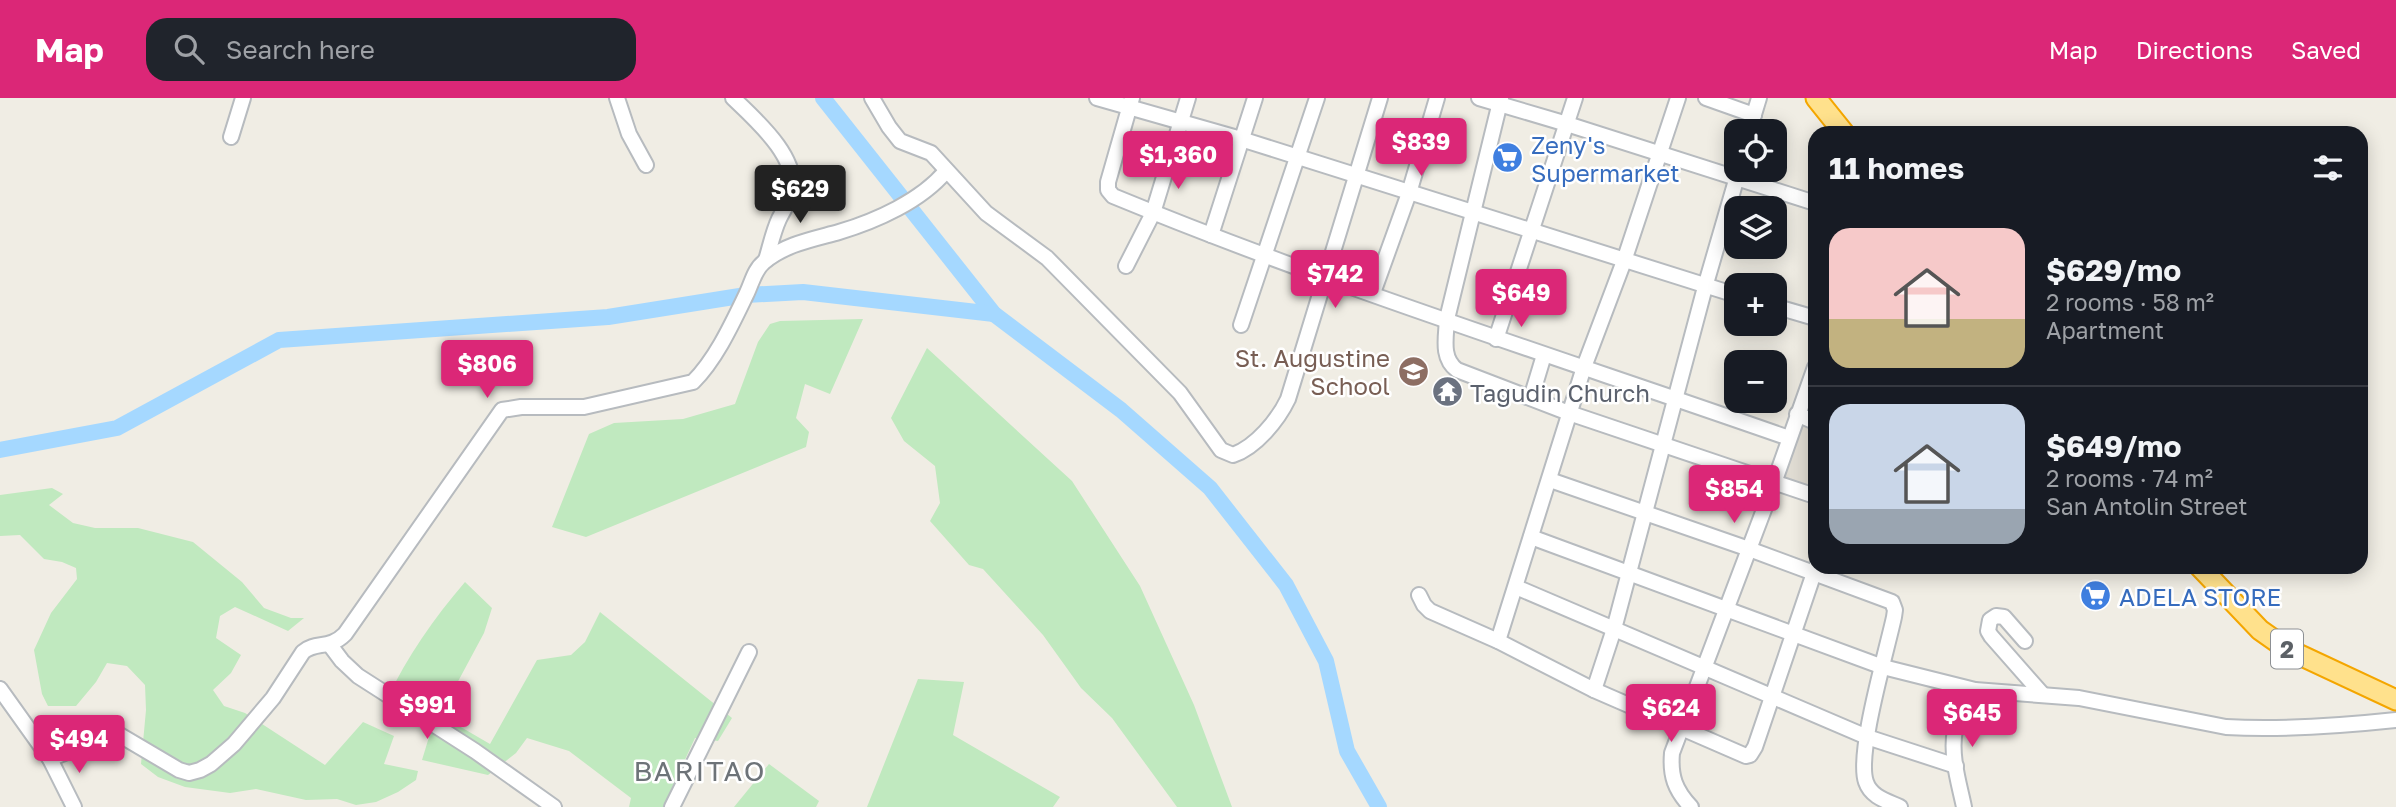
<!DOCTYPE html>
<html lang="en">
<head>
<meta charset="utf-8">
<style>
  :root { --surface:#171b24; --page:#20242c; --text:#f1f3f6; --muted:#9ea1a6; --line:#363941; --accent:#db2777 }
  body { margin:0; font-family:"Golos Text",sans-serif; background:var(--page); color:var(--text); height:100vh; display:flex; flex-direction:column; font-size:26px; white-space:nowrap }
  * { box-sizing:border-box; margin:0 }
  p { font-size:23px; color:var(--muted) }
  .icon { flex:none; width:38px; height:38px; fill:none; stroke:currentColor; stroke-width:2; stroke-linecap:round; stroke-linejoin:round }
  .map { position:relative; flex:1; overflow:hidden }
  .details { position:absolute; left:1808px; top:28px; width:560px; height:448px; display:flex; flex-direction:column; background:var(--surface); border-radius:21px; box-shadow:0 4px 18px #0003 }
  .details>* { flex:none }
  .controls { position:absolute; left:1724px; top:21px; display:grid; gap:14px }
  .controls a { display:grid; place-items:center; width:63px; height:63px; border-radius:14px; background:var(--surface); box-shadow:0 4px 18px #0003; font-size:35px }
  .price { position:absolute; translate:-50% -60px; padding:0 16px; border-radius:7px; background:var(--accent); color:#fff; font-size:23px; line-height:46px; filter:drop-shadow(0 2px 4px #0008) }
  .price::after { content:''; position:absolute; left:50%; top:42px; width:21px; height:16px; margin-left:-10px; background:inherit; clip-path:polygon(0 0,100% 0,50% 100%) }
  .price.selected { background:#222; color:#fff }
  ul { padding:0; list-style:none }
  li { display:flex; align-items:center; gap:21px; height:175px; padding:0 21px }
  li+li { border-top:2px solid var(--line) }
  li span { display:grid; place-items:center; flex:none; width:196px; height:140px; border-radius:21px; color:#555 }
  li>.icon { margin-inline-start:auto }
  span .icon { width:84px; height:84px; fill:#fffc; stroke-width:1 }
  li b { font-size:30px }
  h2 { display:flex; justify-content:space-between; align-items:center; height:84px; padding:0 21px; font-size:30px }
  header { display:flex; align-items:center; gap:42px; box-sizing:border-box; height:98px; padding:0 35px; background:var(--accent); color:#fff }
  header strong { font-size:33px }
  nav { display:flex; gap:38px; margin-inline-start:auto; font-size:24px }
  .search { width:490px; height:63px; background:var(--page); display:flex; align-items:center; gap:18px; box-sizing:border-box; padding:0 24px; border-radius:21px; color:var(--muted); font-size:26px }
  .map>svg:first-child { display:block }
</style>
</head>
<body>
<header>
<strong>Map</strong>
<div class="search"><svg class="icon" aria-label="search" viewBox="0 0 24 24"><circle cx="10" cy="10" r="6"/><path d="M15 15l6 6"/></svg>Search here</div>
<nav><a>Map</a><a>Directions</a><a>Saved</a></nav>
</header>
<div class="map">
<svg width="2396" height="709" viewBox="0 0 2396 709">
  <rect width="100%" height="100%" fill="#f0ede4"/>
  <polygon fill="#e0dcd3" points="1799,321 1815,327 1815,396 1778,381"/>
  <g fill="#c0e9bf">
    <polygon points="863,221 830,296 805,286 796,320 809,334 806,349 586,439 552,429 589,336 614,325 683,321 735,306 758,244 770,226 780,223"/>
    <polygon points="927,250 1072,383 1140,488 1194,607 1232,709 1177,709 1112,620 1081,590 1043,537 983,471 969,467 930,423 940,405 935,368 904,343 891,320"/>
    <polygon points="52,390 63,396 49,407 73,425 95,430 138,430 193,444 242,484 264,510 291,520 304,520 288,533 235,509 220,518 216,540 241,557 231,575 213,592 224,608 245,615 325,667 363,624 394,638 384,666 418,673 416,682 398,694 376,704 356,707 337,701 306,702 256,691 230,695 185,689 158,679 141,666 146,612 145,587 127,568 107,565 96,584 76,608 48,608 42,596 34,552 51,515 77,481 76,470 62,464 44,461 20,437 0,438 0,397"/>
    <path d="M465 484 492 510 484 535 440 617 490 646 537 562 571 557 585 544 600 514 732 620 718 643 695 640 663 709H629L631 700 569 653 527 640 516 655 488 677 422 662 429 639 426 624 387 601C407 559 434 520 465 484Z"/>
    <polygon points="918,581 964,584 953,637 1060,699 1053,709 867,709"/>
    <polygon points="769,666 819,703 816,709 734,709"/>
  </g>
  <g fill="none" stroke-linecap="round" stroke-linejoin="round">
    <g stroke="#a5d8ff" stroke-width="16">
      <polyline points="823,0 994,216 1121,312 1210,390 1286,487 1326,563 1347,653 1379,709"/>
      <polyline points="0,352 117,330 279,242 608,219 746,197 803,194 994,216"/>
    </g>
    <defs>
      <g id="minor">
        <polyline points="617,0 629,36 646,67"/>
        <path d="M733 0C756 22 802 62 791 97 788 105 783 113 779 121 773 134 770 149 766 162"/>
        <path d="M872 0 889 29 900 43 931 55 986 115 1047 160 1180 295 1221 352 1233 357C1256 349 1278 322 1288 301L1380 0"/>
        <polyline points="1097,0 1241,41 1736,197"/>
        <path d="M1132 0 1108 84V92L1113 98C1334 189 1563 261 1789 340"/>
        <polyline points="1479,0 1567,26 1815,105"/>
        <path d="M1501 0 1447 221C1446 240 1441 260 1457 272L1569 315 1815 398"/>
        <polyline points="1706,0 1754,17"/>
        <polyline points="1749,33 1759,0"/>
        <polyline points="231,39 243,0"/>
        <polyline points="1211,137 1255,0"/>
        <polyline points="1126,168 1153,115 1188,0"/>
        <polyline points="1373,195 1409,95 1437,0"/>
        <polyline points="1774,208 1815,220"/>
        <polyline points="1241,227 1317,0"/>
        <polyline points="1496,241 1575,0"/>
        <polyline points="1531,300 1544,257"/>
        <polyline points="1797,316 1815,324"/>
        <path d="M1550 382 1749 451 1892 504 1895 512 1894 519C1887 552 1856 656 1866 684 1871 699 1887 703 1900 709"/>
        <path d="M1531 439 1883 569 1975 592 2079 600 2226 629C2282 632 2340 628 2396 622"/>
        <polyline points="1516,489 1867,639 1956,668"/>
        <polyline points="1419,497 1424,507 1430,513 1498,543 1594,592 1746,658 1750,657 1755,649 1816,469"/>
        <polyline points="1498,543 1584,269 1624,163 1678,0"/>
        <polyline points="2025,543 2004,519 1996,518 1990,522 1988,533 1991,538 2043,597"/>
        <polyline points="330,547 342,563 358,578 475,653 554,709"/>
        <polyline points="0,591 50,661 74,709"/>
        <polyline points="1594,592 1614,531 1705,189 1739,72"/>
        <path d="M50 661 110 636H118L179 672 189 675 200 672 211 666 234 646 273 600 303 554C316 543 329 552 345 536L502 312 521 309H584L693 284C716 261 732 226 746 197 752 185 754 172 764 164 785 146 814 141 839 134 876 123 921 103 946 73"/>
        <polyline points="672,709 749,554"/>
        <path d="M1691 709C1675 692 1670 678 1672 655L1774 385 1815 269"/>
        <path d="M1964 709C1959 685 1950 657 1955 632 1958 619 1968 604 1975 592"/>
      </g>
      <g id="highway">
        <polyline points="1816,0 1844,35"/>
        <polyline points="2200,469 2260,532 2287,551 2396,602"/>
      </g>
    </defs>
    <use href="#minor" stroke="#b7bbbf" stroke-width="18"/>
    <use href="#highway" stroke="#f4a600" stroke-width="23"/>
    <use href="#minor" stroke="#fff" stroke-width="14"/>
    <use href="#highway" stroke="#ffe18c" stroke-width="19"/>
  </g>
  <defs>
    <symbol id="supermarket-disc" viewBox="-11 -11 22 22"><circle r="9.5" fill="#3f7fe0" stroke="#fff"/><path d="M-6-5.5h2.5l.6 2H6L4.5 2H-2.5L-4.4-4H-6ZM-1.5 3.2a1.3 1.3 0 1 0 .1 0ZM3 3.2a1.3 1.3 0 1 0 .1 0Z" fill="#fff"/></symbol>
    <symbol id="school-disc" viewBox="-11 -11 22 22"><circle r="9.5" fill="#8d6e63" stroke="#fff"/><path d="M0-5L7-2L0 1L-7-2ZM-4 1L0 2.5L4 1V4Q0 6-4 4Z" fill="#fff"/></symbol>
    <symbol id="temple-disc" viewBox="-11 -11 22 22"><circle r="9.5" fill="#6b7280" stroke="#fff"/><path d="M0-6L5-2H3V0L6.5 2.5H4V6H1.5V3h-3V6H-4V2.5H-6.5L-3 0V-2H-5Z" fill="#fff"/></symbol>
  </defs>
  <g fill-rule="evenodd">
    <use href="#supermarket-disc" x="1490" y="42" width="35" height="35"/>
    <use href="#school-disc" x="1396" y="256" width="35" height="35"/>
    <use href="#temple-disc" x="1430" y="276" width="35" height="35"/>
    <use href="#supermarket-disc" x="2078" y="480" width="35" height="35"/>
  </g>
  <g text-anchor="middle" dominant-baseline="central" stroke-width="5" stroke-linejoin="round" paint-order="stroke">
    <rect fill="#fff" stroke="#8d9094" stroke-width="2" x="2271" y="531.5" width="32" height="39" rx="5"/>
    <g font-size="23" font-weight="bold" fill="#5c6166">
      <text x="2287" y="551">2</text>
    </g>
    <g font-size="24" fill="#366cbe" stroke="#fff" text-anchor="start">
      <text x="1531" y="46">Zeny's<tspan x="1531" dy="28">Supermarket</tspan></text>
      <text x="2119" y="498">ADELA STORE</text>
    </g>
    <g font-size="24" fill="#785e54" stroke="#fff" text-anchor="end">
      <text x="1390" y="259">St. Augustine<tspan x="1390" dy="28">School</tspan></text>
    </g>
    <g font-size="24" fill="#5b616d" stroke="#fff" text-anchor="start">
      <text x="1470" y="294">Tagudin Church</text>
    </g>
    <g font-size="28" letter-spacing="2" fill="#6d7378" stroke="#fff">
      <text x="700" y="672">BARITAO</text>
    </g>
  </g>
</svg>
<div class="controls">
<a><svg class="icon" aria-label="locate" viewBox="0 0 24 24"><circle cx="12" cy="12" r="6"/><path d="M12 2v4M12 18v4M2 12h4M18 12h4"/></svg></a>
<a><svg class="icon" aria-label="layers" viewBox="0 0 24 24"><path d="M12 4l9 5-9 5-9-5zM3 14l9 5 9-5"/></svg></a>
<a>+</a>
<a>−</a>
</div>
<b class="price" style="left:1421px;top:80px">$839</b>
<b class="price" style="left:1178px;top:93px">$1,360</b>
<b class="price selected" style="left:800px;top:127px">$629</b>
<b class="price" style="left:1335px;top:212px">$742</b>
<b class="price" style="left:1521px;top:231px">$649</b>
<b class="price" style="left:487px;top:302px">$806</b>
<b class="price" style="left:1734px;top:427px">$854</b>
<b class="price" style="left:427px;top:643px">$991</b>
<b class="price" style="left:1671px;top:646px">$624</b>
<b class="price" style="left:1972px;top:651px">$645</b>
<b class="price" style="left:79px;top:677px">$494</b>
<section class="details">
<h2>11 homes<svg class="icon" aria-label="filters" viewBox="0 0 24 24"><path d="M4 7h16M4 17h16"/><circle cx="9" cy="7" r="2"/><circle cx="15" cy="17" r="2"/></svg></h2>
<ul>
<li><span style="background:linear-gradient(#f6c9c9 65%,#c2b280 0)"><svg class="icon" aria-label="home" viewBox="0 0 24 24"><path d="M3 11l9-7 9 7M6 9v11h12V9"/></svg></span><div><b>$629/mo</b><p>2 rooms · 58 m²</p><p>Apartment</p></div></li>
<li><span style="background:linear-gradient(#c9d6e8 75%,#9aa5b1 0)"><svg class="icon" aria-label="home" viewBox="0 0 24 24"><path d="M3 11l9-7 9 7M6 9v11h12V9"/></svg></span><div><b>$649/mo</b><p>2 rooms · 74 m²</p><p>San Antolin Street</p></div></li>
</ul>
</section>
</div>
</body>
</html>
